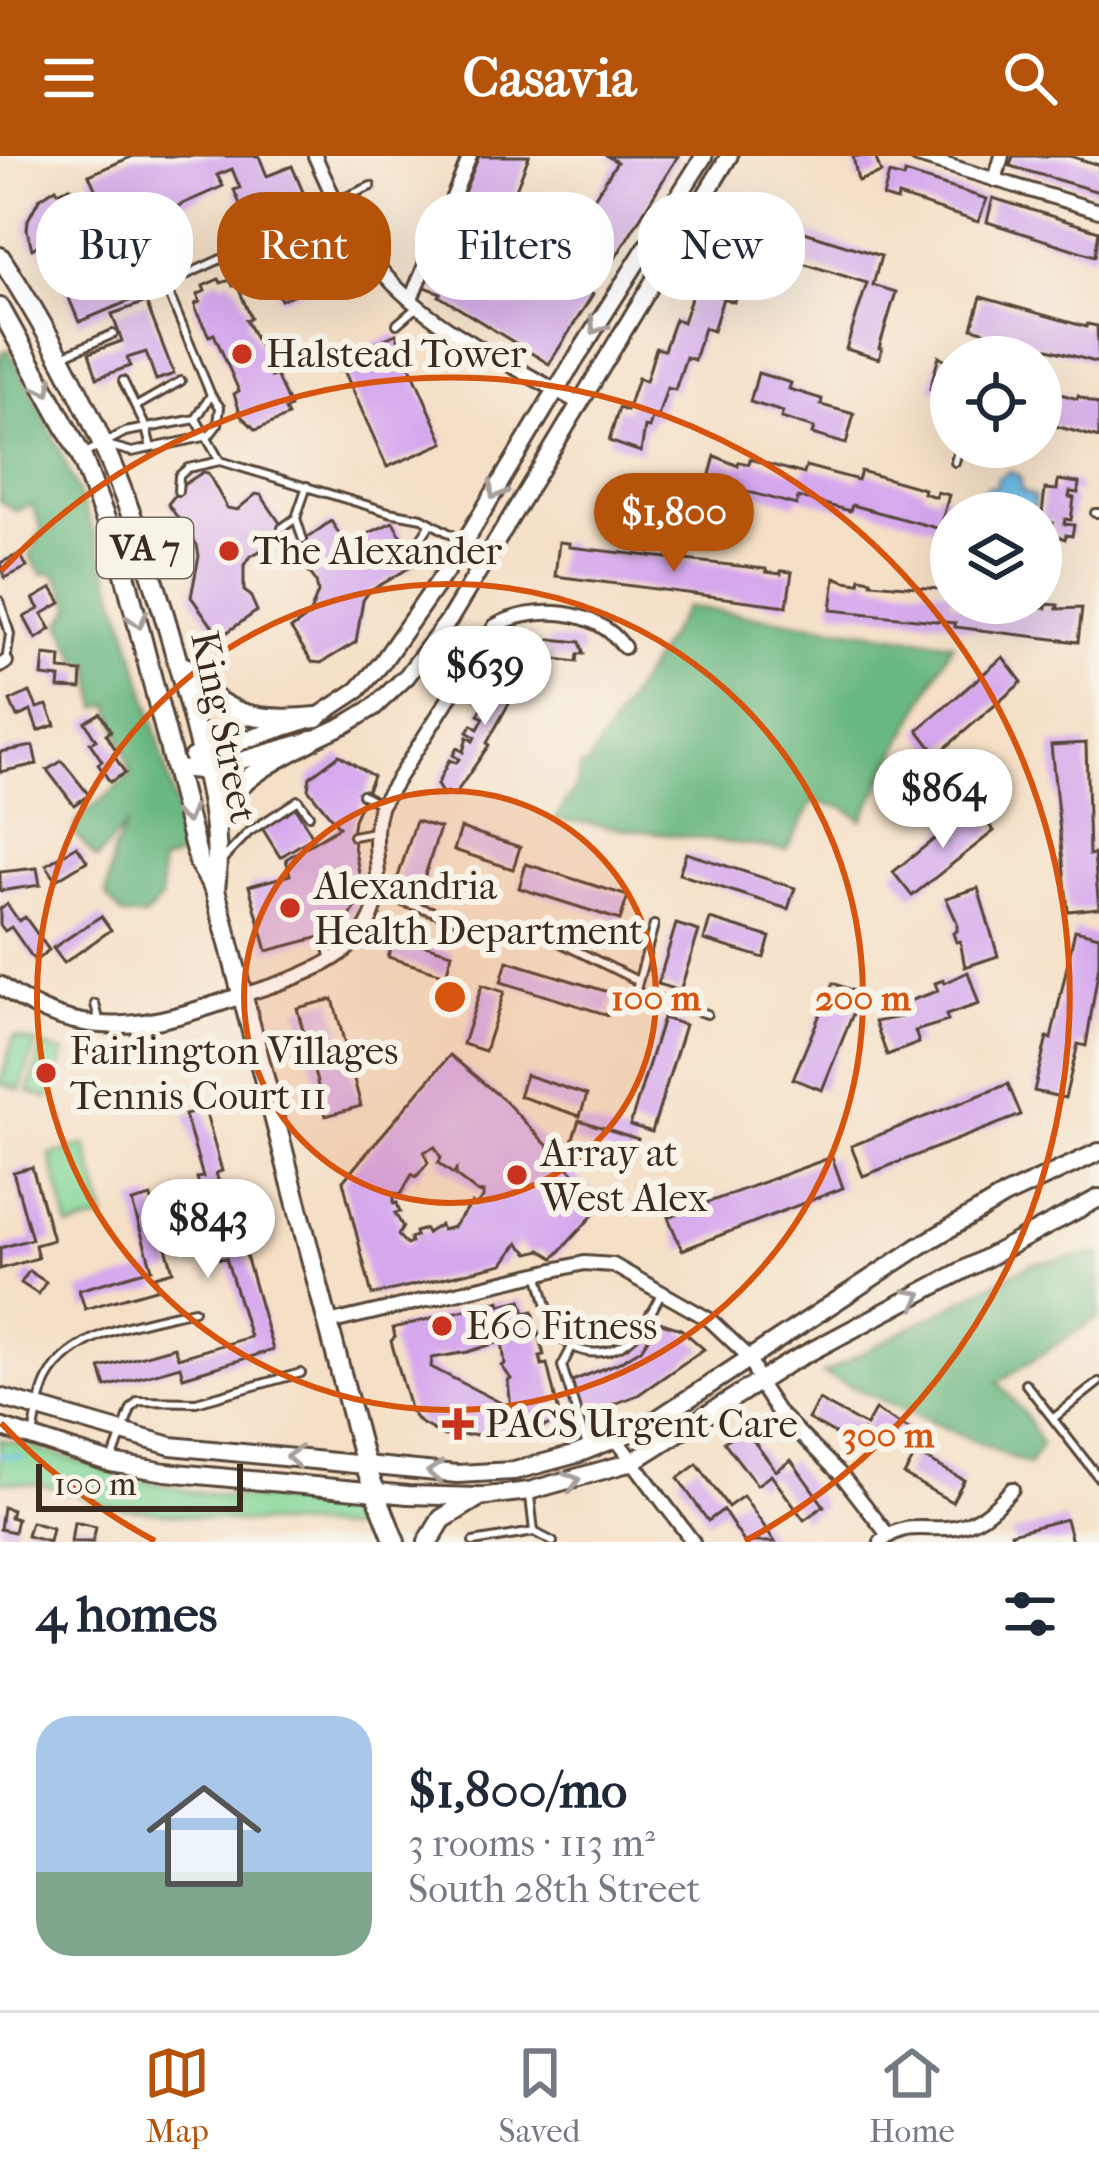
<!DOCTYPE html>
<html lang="en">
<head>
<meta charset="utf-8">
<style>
  :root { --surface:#fff; --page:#f2f2f3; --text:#1f2937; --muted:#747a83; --line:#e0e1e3; --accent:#b45309 }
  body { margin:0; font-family:"IM FELL French Canon",serif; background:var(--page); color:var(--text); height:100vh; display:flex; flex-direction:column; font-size:45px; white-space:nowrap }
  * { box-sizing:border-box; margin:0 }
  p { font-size:39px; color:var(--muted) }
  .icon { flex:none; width:66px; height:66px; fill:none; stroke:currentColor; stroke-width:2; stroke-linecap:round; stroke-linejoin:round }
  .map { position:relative; height:1386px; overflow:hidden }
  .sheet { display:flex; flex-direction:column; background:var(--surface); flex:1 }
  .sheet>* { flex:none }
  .hud { position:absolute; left:36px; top:36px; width:1029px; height:108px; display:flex; gap:24px }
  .controls { position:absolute; left:930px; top:180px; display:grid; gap:24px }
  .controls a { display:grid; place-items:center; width:132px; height:132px; border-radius:50%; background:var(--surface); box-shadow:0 12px 48px #0002; font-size:60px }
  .scale { position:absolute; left:36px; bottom:30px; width:207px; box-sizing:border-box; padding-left:12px; border:6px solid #3b2a1e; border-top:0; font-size:33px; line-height:42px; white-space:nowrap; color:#3b2a1e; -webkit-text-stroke:9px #f7f3e8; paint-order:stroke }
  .price { position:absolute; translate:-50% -102px; padding:0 27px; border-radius:42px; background:#fff; color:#222; font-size:39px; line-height:78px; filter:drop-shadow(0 3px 6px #0008) }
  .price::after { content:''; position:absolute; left:50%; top:72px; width:36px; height:27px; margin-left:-18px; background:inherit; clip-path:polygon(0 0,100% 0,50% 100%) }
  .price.selected { background:var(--accent); color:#fff }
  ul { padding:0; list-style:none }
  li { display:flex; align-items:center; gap:36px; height:300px; padding:0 36px }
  li span { display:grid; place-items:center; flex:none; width:336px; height:240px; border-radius:36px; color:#555 }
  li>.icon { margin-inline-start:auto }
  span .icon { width:144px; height:144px; fill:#fffc; stroke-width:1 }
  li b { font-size:51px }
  h2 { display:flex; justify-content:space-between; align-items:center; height:144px; padding:0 36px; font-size:51px }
  .chip { padding:0 42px; border-radius:48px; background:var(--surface); box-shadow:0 12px 48px #0002; font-size:42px; line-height:108px }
  .chip.selected { background:var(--accent); color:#fff }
  header { display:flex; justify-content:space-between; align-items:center; height:156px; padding:0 36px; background:var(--accent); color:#fff; font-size:54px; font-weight:700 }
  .dock { display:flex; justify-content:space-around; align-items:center; height:168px; border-top:3px solid var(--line); background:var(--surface); font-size:33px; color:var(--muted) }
  .dock a { display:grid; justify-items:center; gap:6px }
  .dock .selected { color:var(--accent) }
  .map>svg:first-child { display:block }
</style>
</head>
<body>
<header><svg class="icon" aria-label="menu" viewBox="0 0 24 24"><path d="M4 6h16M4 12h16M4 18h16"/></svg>Casavia<svg class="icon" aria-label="search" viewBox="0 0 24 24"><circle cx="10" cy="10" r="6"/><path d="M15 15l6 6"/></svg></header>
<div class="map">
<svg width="1099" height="1386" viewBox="0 0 1099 1386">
  <rect width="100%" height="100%" fill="#f7f3e8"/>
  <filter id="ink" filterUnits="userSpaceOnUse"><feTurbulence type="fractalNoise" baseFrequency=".00833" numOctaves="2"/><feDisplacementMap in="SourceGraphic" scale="24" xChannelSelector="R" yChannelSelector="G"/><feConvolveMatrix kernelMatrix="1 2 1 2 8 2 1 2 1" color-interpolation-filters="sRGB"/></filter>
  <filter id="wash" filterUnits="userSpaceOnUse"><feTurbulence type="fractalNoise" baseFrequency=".004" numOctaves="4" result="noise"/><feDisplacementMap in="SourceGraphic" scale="48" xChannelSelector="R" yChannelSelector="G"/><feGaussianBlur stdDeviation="2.7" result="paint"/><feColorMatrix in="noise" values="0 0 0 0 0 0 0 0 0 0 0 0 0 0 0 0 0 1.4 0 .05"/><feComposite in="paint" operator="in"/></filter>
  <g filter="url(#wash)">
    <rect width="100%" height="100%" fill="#f5dfc6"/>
    <g fill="#84d799" stroke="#60805c" stroke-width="3">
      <polygon points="14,881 36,887 20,934 0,927"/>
      <polygon points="43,890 65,897 49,943 28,936"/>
      <polygon points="86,989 106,1062 69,1072 50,999"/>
      <path d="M0 1283C74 1301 147 1332 224 1340 267 1345 333 1338 363 1374L220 1364 109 1350 45 1329 0 1325Z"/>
    </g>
    <g fill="#6bb881" stroke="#537150" stroke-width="3">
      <path d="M8 193C98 349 146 523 186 698L161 707V743L144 761 123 760 106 740 113 697 126 669 97 703 73 676 77 665 131 619 110 548 98 552 91 508 79 506 61 467 72 451 55 417 42 418 29 400 42 374 31 348 16 355 0 345V198Z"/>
      <polygon points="686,451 953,487 862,664 844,651 813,646 786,694 555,663 575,633 581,610 587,610"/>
      <polygon points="1099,1098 1099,1161 998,1226 1026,1260 1041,1288 1029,1309 823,1218 1031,1108"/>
    </g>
    <polygon fill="#6dbee8" stroke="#547483" stroke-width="3" points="1010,315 1020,321 1021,334 1034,340 1035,351 1027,357 984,353 977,343 987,330 996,331 998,322"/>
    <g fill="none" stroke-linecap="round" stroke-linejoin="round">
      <polyline stroke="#6dbee8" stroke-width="4.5" points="0,1299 21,1301"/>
    </g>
    <g id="blocks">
      <g fill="#d5a8ed" fill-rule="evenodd">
        <polygon points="133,0 259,0 267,20 292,10 338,119 281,144 234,34 240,32 232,13 217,19 223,30 178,50 181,56 162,64 159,57 115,77 89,19"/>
        <polygon points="479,0 529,0 485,112 540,145 557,116 593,138 549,208 439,140 441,137 425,131"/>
        <polygon points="607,0 678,0 603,122 532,78 556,42 574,50 582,61 617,6"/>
        <polygon points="853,0 875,0 881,17 858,25"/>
        <polygon points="1013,0 1070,0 1099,9 1099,36 1010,10"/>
        <polygon points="905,17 987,43 978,66 898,40 897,45 883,41 889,18 904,22"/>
        <polygon points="70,31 75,41 87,36 116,105 130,99 148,137 79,166 57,114 51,116 39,89 32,93 27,74 28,64 39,43 56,32 58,36"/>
        <polygon points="993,42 1099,75 1095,100 987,66"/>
        <polygon points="750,59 881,100 873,129 896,136 879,192 882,193 879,203 846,193 867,127 741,88"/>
        <polygon points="713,102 745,113 742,122 739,121 734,146 723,142 713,175 704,172 694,204 686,201 675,234 667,232 657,264 652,263 649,272 645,271 641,296 609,285 619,252 627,255 638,222 646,225 656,192 664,194 675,163 683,166 694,133 702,136"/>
        <polygon points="219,123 221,127 230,124 233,130 237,129 251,162 246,164 267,205 264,206 271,221 276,219 290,251 285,254 288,260 256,274 241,260 234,238 239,235 214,178 209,180 196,155 195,148 200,146 197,139 205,135 203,130"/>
        <polygon points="981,141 1086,171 1087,168 1097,170 1099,207 972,172"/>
        <polygon points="146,146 174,218 156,224 146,196 127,202 130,210 97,222 89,197 122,185 112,158"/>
        <polygon points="396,178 444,287 387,311 339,203"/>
        <polygon points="939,200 951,207 951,239 930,233"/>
        <polygon points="758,217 791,227 789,233 822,243 821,249 854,258 846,288 812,278 814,272 781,262 783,256 750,246"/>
        <polygon points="1041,232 1077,243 1078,240 1099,249 1099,282 1041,266"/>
        <polygon points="715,300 738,310 739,306 749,308 750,303 804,318 806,310 858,324 861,315 924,333 923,337 936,341 937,336 949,339 940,373 852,349 850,355 798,341 796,349 742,334 740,341 706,333"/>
        <polygon points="203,316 208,317 227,352 237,354 256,338 261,339 286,376 285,381 251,400 244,409 244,435 250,439 257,455 226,477 215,474 191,441 199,400 197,389 168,348 183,329"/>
        <polygon points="1058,324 1079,327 1078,337 1070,336 1069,341 1074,342 1071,364 1065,363 1064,368 1074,369 1072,380 1066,379 1065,383 1052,378 1053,367 1041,365 1045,333 1057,334"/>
        <polygon points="331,365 346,388 356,390 369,377 393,366 415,405 414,409 369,436 363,444 356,486 321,507 312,506 291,473 309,460 318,436 316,425 292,393"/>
        <polygon points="559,386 569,387 569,391 766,413 766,416 781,418 781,415 792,416 787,450 555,420"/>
        <polygon points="20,398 27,411 5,422 0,407"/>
        <polygon points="835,421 845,425 859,427 860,422 871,424 871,427 951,434 951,447 1014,447 1046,452 1047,448 1058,449 1057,453 1082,452 1078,486 955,471 955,467 831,454"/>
        <polygon points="52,432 61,447 42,458 51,473 36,483 24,461 39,453 33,443"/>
        <polygon points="550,483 580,486 584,498 578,498 577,506 548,502 549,495 543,494"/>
        <polygon points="44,499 61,501 60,514 82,516 81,533 59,532 60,522 42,520"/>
        <polygon points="527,501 532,503 529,508 536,512 518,541 514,538 487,587 489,589 454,640 447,636 444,640 437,629 449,604 456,607 459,603 453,599 457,592 463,596 467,581 473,585 475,581 467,576 472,569 478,573 484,562 478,559 482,552 488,556 492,550 486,547 496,537 491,534 495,527 505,533 508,529 502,525 506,518 519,502 524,505"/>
        <polygon points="1003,501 1022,526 937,599 918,574"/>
        <polygon points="30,536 37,552 47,549 55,569 38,575 31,555 17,561 10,545"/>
        <polygon points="100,557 111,575 106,578 117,596 113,598 125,617 110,626 98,608 102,605 90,587 96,584 85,566"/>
        <polygon points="1086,587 1089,699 1094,698 1099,752 1068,755 1051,589"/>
        <polygon points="33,590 37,608 0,616 0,596"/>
        <polygon points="339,599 373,620 354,664 352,679 361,727 359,745 344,771 331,774 332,778 267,795 249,730 290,719 286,703 339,671 308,633 310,621"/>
        <polygon points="62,605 89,639 74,649 47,614"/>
        <polygon points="295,651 313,681 280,701 262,672"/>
        <polygon points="974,651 994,675 912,740 893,716"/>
        <polygon points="416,665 440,672 421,732 397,724"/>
        <polygon points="461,672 520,691 513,713 454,694"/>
        <polygon points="77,690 87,705 56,724 46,709"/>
        <polygon points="686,697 795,732 788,753 679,718"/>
        <polygon points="526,708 628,740 620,764 519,732"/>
        <polygon points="37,712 40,729 0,735 0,716"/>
        <polygon points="978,732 998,800 965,811 960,785 956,786 953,777 957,775 957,766 946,742"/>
        <polygon points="7,748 19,765 25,761 49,794 35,805 11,771 5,775 0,769 0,753"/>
        <polygon points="101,760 111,774 64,807 53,792"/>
        <polygon points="710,763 770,781 764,802 704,784"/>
        <polygon points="676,768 699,775 680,835 658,828"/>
        <polygon points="1075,774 1099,780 1099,809 1086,890 1078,888 1065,942 1034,935 1047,881 1051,883"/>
        <polygon points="395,780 452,797 446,819 388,801"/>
        <polygon points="507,805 615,838 608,859 501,826"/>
        <polygon points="968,816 979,848 946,859 948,865 915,875 919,887 887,899 875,866 900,861 899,858 908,855 906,846 938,835 935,827 944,824 945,827"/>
        <polygon points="833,827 861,838 822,934 793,923"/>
        <polygon points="482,829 504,836 485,895 463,888"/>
        <polygon points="333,843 361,950 326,960 297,852"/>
        <polygon points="663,862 685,869 652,976 630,969"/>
        <path d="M450 899 504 944 603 1048 554 1102 541 1094 529 1097 518 1087 503 1108 372 1139 343 1025ZM435 991 441 1002 438 1007 453 1018 456 1014V1020L478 1037 483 1036V1042L475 1050 472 1047 453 1071 442 1074 440 1069 427 1077 425 1073 415 1076 416 1080 410 1082 411 1087 407 1089 398 1079 403 1071 395 1057 400 1056 397 1047 394 1048V1037L401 1038 412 1018 416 1021 428 1007 424 996Z"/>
        <polygon points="526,919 587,939 580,960 519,940"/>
        <polygon points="1008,928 1021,959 863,1020 851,990"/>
        <polygon points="205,954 222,1015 216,1017 240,1098 245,1096 273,1194 183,1221 180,1210 106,1231 100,1212 174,1191 178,1202 250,1181 226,1102 220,1103 197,1022 203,1021 185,959"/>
        <polygon points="579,964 638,983 631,1004 572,985"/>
        <polygon points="832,1001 843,1032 682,1094 668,1061"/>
        <polygon points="32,1011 53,1084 35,1089 38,1102 0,1113 0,1092 32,1083 13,1016"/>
        <polygon points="151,1041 173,1115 155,1120 159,1132 85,1153 79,1134 152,1113 132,1046"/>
        <polygon points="29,1115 46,1126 38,1138 21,1127"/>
        <path d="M521 1144 525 1157 533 1155 544 1199 540 1200 542 1209 547 1208 561 1266 518 1277 444 1280 419 1266 411 1256 391 1185 395 1181 393 1172 500 1145 501 1149ZM502 1185 505 1208 502 1210 511 1223 508 1225 511 1252 431 1211 432 1202 468 1196Z"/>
        <polygon points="659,1166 681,1173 704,1193 638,1239 582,1260 572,1225 618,1207 641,1193"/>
        <polygon points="819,1244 866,1270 875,1254 925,1282 916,1297 964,1324 952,1346 904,1319 913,1303 863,1275 855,1289 808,1263"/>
        <polygon points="743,1271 776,1315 791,1304 824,1350 804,1364 771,1319 757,1329 724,1286"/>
        <polygon points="697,1308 728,1351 743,1340 775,1386 744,1386 723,1354 708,1365 678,1322"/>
        <polygon points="3,1351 12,1354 10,1361 17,1363 14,1376 0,1373"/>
        <polygon points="1066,1363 1072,1386 1014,1386 1011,1377"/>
        <polygon points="31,1366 52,1372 49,1386 27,1380"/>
        <polygon points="74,1366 96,1371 93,1386 71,1386"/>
      </g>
    </g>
  </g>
  <g filter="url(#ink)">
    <use href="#blocks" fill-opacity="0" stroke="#574537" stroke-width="3"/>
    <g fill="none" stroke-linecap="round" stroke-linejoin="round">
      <defs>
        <g id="service">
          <polyline points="339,44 371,30"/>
          <polyline points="166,128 221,103"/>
          <polyline points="397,168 417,151"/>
          <polyline points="65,199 113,178"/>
          <polyline points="123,225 146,272 151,292"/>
          <polyline points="137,250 181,225"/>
          <polyline points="196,263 220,305 389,356 422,362 486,398"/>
          <polyline points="110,290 132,296 209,280 218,268 220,251 211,239 157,109"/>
          <polyline points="84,298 125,276 196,263 211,239"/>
          <polyline points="955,306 959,291"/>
          <polyline points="178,335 179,320 188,312 220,305"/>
          <polyline points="1095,357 1099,357"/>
          <polyline points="296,362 303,384"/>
          <polyline points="282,372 296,362 307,330"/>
          <polyline points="412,396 431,367"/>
          <polyline points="0,445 10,478 6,506"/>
          <polyline points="362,638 381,649"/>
          <polyline points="353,680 374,676"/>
          <polyline points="222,704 249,676 298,644 309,659"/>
          <polyline points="360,737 393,743 495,775 649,786"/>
          <polyline points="325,780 331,804"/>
          <polyline points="549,781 636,824"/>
          <polyline points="636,836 707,858"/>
          <polyline points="95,848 100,867"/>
          <polyline points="631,852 654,769"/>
          <path d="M539 1121C545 1139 548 1162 558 1177 579 1207 621 1200 641 1172 649 1162 655 1149 661 1138"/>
          <polyline points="572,1191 562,1210 587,1290"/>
          <polyline points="1025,1227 1099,1322"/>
          <polyline points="1055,1261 1099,1226"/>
          <path d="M33 1279C37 1262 39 1238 48 1222 75 1174 146 1166 194 1154"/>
          <polyline points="113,1302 131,1253 138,1245 196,1246 301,1217"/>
          <polyline points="534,1376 553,1386"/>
          <polyline points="473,1386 534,1376 530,1340"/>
        </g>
        <g id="minor">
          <path d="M315 0C332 40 351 79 379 112 428 172 511 208 577 246"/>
          <polyline points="917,0 1099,55"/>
          <polyline points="995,24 1002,0"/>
          <polyline points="411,143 470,0"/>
          <polyline points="0,510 6,506"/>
          <path d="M243 839C298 821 375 802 378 732 379 702 371 678 381 649L495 470C534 448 597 452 624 491"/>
          <polyline points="328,1167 584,1107 613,1109 710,1164 750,1202 760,1229 777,1255 843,1321 888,1379"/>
          <polyline points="616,1283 693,1386"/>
          <path d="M881 1386C903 1366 920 1374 946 1372 976 1370 993 1354 1012 1333"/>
        </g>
        <g id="tertiary">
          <polyline points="192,601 317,561 358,534 381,508 453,405 556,234 704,0"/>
          <polyline points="173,612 204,615 312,584 346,568 374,551 407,520 449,464 729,0"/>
          <path d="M0 829C82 890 152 871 243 839"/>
        </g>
        <g id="secondary">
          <polyline points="0,1241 171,1290 457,1318 514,1315 577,1298 647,1270 920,1090 1004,1040 1099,996"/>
          <polyline points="0,1271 111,1307 166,1316 408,1339 478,1341 529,1335 632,1306 787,1208 1099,1042"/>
        </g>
        <g id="primary">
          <path d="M0 101C97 248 144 375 188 545 203 603 223 673 215 734"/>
          <polyline points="0,152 81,299 123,410 199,707 215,734 365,1309 395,1386"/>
          <path d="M185 511C219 561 260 567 317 561"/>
          <path d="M216 673C230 622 270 608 312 584"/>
          <polyline points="428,1386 442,1363 478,1341"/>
        </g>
      </defs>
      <use href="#service" stroke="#574537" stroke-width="12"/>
      <use href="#minor" stroke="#574537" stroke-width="18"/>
      <use href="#tertiary" stroke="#574537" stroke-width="21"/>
      <use href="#secondary" stroke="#574537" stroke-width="22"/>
      <use href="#primary" stroke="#574537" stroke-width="24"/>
      <use href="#service" stroke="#fff" stroke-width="6"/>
      <use href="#minor" stroke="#fff" stroke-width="12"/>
      <use href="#tertiary" stroke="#fff" stroke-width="15"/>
      <use href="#secondary" stroke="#fff" stroke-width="16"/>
      <use href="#primary" stroke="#fff" stroke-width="18"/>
    </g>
    <defs><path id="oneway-chevron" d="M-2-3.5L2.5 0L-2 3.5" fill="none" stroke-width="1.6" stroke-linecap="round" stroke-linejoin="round" transform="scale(3)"/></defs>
    <g stroke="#a79f9a">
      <use href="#oneway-chevron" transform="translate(597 170) rotate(122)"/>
      <use href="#oneway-chevron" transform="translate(45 232) rotate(62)"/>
      <use href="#oneway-chevron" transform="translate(496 335) rotate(121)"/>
      <use href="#oneway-chevron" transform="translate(138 464) rotate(74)"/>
      <use href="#oneway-chevron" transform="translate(186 659) rotate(75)"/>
      <use href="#oneway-chevron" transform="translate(914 1141) rotate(-28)"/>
      <use href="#oneway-chevron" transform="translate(294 1301) rotate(-177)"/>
      <use href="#oneway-chevron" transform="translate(435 1316) rotate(-176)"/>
      <use href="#oneway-chevron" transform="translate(572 1325) rotate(-16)"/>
    </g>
  </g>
  <circle cx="450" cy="841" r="206" fill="#d7540e" fill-opacity=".12"/>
  <g fill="none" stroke="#d7540e" stroke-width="6">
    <circle cx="450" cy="841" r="206"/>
    <circle cx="450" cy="841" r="413"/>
    <path d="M155 1385A619 619 0 0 1 1 1267M1 415A619 619 0 1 1 745 1385"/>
  </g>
  <g fill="#c8321e" stroke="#f7f3e8" stroke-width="4.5">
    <circle cx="242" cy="198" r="12"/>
    <circle cx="229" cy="395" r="12"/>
    <circle cx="290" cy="752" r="12"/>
    <circle cx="46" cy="917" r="12"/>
    <circle cx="517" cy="1019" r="12"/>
    <circle cx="442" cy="1170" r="12"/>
    <path d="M452 1250h12v12h12v12h-12v12h-12v-12h-12v-12h12z"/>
  </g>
  <g text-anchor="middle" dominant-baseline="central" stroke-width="12" stroke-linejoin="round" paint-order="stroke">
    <rect fill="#f7f3e8" stroke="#73665b" stroke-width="3" x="97" y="362" width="96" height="60" rx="9"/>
    <g font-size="36" font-weight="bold" fill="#3b2a1e">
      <text x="145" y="392">VA 7</text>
    </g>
    <g font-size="39" fill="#3b2a1e" stroke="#f7f3e8" text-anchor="start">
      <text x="266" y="198">Halstead Tower</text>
      <text x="253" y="395">The Alexander</text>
      <text x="314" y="730">Alexandria<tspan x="314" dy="45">Health Department</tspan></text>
      <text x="70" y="895">Fairlington Villages<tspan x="70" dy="45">Tennis Court 11</tspan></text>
      <text x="541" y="997">Array at<tspan x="541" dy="45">West Alex</tspan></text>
      <text x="466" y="1170">E60 Fitness</text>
      <text x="485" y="1268">PACS Urgent Care</text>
    </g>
    <g font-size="39" fill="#3b2a1e" stroke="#f7f3e8">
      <text transform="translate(224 571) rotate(78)">King Street</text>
    </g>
  </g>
  <circle cx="450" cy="841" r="18" fill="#d7540e" stroke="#f7f3e8" stroke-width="6"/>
  <g font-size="36" text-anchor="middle" font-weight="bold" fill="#d7540e" stroke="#f7f3e8" stroke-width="12" stroke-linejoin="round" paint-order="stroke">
    <text x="656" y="854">100 m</text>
    <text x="863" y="854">200 m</text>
    <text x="888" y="1291">300 m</text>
  </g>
</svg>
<div class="controls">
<a><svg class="icon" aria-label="locate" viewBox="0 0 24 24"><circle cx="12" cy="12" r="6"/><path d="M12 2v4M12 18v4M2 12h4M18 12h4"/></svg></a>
<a><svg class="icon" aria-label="layers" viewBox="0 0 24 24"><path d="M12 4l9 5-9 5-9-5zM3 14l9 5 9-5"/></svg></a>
</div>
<div class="scale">100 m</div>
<b class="price selected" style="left:674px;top:419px">$1,800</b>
<b class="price" style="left:485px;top:572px">$639</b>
<b class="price" style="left:943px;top:695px">$864</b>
<b class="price" style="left:208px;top:1125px">$843</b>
<div class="hud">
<a class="chip">Buy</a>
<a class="chip selected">Rent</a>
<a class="chip">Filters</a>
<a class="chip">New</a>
</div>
</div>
<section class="sheet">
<h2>4 homes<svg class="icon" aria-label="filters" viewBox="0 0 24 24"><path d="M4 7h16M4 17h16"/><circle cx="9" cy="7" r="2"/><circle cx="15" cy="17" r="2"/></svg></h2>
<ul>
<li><span style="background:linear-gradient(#a9c7e8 65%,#7fa58c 0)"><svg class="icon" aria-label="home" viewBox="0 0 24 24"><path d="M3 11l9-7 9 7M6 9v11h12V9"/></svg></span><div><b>$1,800/mo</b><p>3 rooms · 113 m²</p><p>South 28th Street</p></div></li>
</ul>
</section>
<nav class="dock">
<a class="selected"><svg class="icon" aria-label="map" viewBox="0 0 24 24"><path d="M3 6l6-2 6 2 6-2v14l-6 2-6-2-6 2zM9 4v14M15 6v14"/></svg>Map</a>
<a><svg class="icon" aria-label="saved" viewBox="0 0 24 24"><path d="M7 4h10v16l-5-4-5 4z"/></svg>Saved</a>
<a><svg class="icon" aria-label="home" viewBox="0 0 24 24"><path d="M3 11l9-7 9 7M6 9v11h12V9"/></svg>Home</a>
</nav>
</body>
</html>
